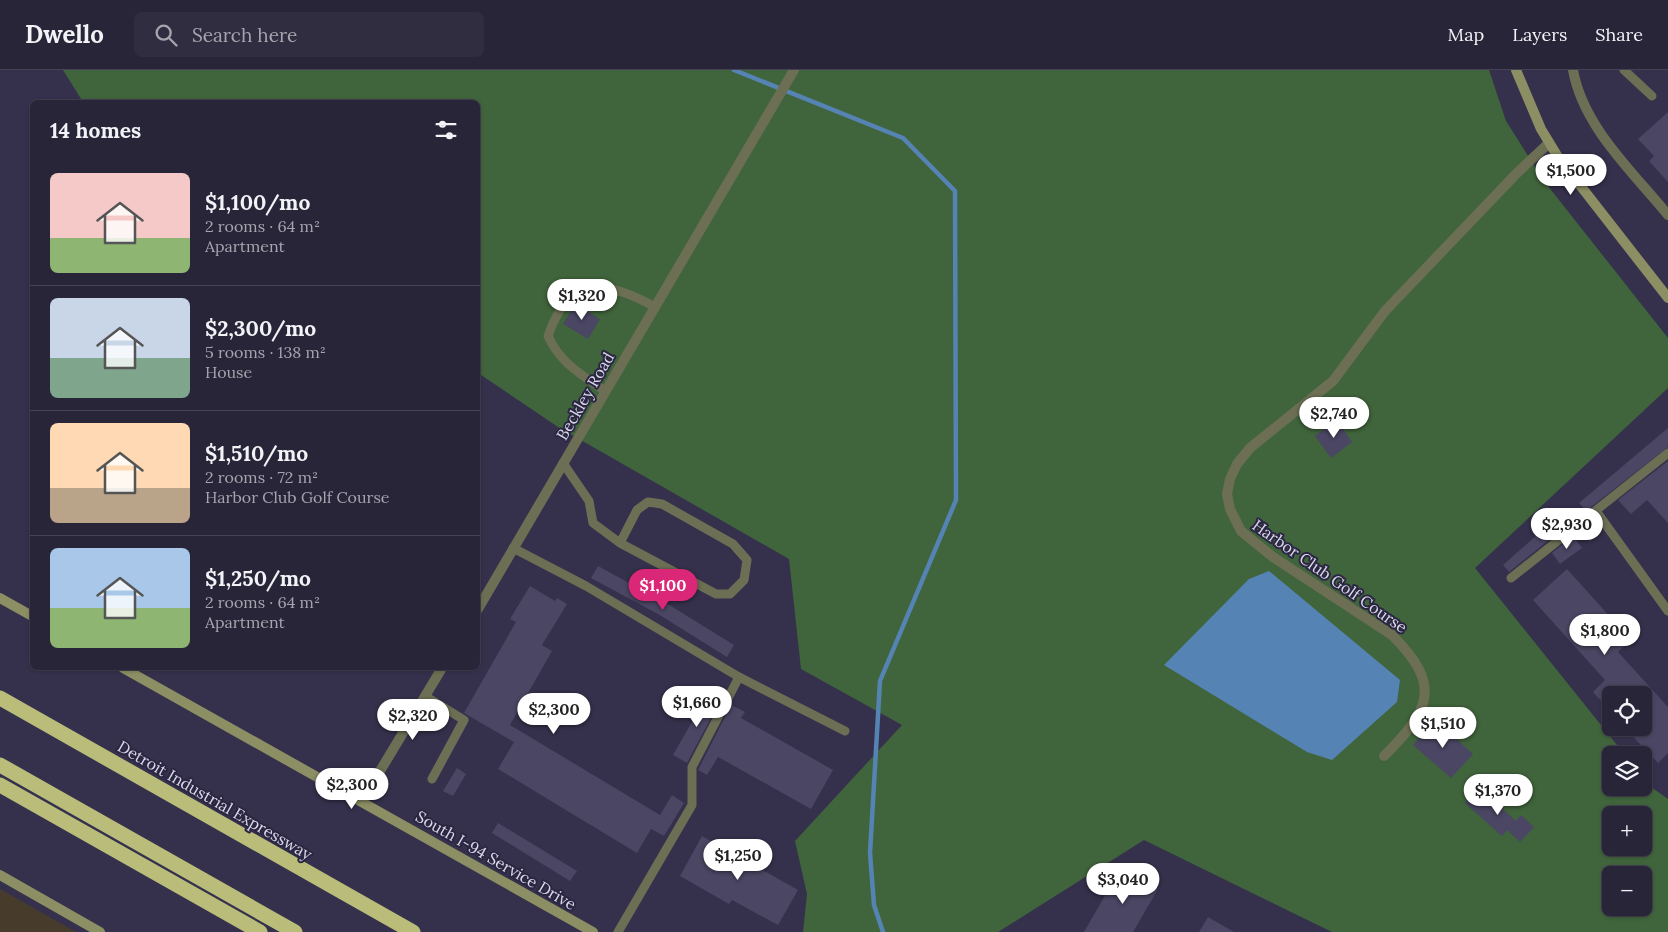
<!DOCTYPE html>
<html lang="en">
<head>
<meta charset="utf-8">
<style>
  :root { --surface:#282539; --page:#302d41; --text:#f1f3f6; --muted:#a5a5ae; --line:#444253; --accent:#db2777 }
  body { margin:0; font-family:Lora,serif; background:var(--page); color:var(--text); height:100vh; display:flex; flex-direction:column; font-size:19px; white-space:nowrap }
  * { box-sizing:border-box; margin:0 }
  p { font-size:16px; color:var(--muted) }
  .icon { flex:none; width:28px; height:28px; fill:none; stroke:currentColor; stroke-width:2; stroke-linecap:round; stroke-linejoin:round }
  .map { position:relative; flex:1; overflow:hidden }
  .side { position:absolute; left:30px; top:30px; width:450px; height:570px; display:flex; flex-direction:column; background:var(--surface); border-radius:8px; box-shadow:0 1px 4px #0004,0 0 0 1px var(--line) }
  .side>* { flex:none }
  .buttons { position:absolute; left:1602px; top:616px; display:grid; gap:10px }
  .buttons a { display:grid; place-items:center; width:50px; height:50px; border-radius:8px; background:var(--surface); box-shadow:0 1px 4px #0004,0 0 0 1px var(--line); font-size:25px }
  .price { position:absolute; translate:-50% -42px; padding:0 11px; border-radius:18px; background:#fff; color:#222; font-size:16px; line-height:32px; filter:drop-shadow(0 1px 2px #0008) }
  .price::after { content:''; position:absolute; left:50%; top:30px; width:15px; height:11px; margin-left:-8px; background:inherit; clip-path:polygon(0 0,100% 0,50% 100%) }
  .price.selected { background:var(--accent); color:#fff }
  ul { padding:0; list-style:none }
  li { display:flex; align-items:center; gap:15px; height:125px; padding:0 20px }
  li+li { border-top:1px solid var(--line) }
  li span { display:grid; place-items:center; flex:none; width:140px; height:100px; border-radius:8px; color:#555 }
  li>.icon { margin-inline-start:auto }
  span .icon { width:60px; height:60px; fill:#fffc; stroke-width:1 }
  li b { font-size:21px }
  h2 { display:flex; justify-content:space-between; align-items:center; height:60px; padding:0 20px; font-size:21px }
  header { display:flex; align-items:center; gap:30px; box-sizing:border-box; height:70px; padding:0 25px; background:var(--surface); border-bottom:1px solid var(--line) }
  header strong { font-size:24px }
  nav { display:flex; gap:28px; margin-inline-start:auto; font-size:18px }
  .search { width:350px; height:45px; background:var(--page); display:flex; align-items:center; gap:12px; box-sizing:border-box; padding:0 18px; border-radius:8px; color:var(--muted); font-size:19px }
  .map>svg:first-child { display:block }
</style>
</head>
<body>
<header>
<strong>Dwello</strong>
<div class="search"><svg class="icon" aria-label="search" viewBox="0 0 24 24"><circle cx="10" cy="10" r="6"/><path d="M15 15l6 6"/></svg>Search here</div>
<nav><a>Map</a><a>Layers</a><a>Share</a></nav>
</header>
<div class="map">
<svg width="1668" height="862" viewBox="0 0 1668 862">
  <rect width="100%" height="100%" fill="#35314c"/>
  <polygon fill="#473b2c" points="0,819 76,862 0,862"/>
  <path fill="#40643c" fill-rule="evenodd" d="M63 0H1489L1506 51 1544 111 1668 268V318L1475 498 1625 685H1611V718H1644V708L1651 717 1668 729V862H1332L1144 770 998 862H803L807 824 795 771 902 655 801 599 789 489 558 357 478 303V32H83ZM1611 745H1644V778H1611ZM1611 805H1644V838H1611Z"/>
  <polygon fill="#5584b4" points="1269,501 1400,610 1397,632 1332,690 1307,682 1164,595 1249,509"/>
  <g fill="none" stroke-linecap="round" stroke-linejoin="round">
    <polyline stroke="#5584b4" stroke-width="4.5" points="734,0 903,68 955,121 956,430 880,611 870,783 874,835 883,862"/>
  </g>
  <g fill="#4a4663">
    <polygon points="1668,42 1668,112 1649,91 1654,86 1638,69"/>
    <polygon points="575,234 600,249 588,269 563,254"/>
    <polygon points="1337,350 1352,372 1331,388 1315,366"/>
    <polygon points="1668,358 1668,377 1586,441 1579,433"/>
    <polygon points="1668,391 1668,453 1647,430 1631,444 1618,430"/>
    <polygon points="1562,443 1570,453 1509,502 1503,495"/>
    <polygon points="1573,466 1582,478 1560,494 1552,483"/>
    <polygon points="598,496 671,536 734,575 727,587 658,544 591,508"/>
    <polygon points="1567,499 1631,570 1618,582 1668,637 1668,683 1658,693 1625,658 1644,658 1644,625 1611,625 1611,642 1593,622 1605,610 1533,530"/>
    <polygon points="530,516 555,531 557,528 567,534 542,575 552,581 510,655 660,745 672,725 684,733 664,766 651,759 637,783 498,699 514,672 464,643 516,552 510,549"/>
    <polygon points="709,622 721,629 687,693 673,685"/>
    <polygon points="731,635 745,642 741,648 833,700 811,739 718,687 707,705 698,700"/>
    <polygon points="1435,650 1473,684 1451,708 1413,675"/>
    <polygon points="457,698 466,704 453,726 443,721"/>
    <polygon points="1479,717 1516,751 1521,745 1534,757 1520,772 1507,760 1502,766 1465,733"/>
    <polygon points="498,753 577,801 570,811 492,763"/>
    <polygon points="702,766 798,820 778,855 732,830 729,834 680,806"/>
    <polygon points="1121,798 1158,819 1133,862 1084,862"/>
    <polygon points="1208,847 1234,862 1199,862"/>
  </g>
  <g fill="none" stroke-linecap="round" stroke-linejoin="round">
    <g stroke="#6d6f54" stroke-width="9">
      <polyline points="1624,0 1652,26"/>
      <path d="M605 321C582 305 560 293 548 266 569 204 606 210 655 237"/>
      <polyline points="563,393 589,431 593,453 620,473 716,524 730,524 744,510 747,490 733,474 662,434 648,432 637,440 620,473"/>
      <polyline points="1596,441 1668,541"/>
      <polyline points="513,478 586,516 739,607 845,661"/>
      <polyline points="1511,508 1668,383"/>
      <polyline points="425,626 464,650 432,709"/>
      <polyline points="618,862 692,735 692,697 739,607"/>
    </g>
    <g stroke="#6d6f54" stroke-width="10">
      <path d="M1573 0C1583 57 1633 102 1668 145"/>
      <polyline points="478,539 794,0"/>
      <path d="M1384 686C1431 639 1442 615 1392 565L1273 487 1241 461 1230 439 1227 424 1230 409 1237 394 1250 378 1333 311 1385 241 1517 103 1549 73"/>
      <polyline points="362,731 442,598"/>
    </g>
    <g stroke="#8c8f63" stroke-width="10">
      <polyline points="1516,0 1541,59 1558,87 1668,228"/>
      <polyline points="0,528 32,546"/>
      <polyline points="123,598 593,862"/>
      <polyline points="0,805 100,862"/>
    </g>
    <g stroke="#babd79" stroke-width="15">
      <polyline points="0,628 413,862"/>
      <polyline points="0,695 295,862"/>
      <polyline points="0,715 260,862"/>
    </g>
  </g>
  <g text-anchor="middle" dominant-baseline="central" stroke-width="4" stroke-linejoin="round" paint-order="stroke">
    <g font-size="16" fill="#d9d8e9" stroke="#2b2742">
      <text transform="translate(585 326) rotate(-60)">Beckley Road</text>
      <text transform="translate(1330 506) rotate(35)">Harbor Club Golf Course</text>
      <text transform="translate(215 730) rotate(30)">Detroit Industrial Expressway</text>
      <text transform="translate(496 790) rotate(30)">South I-94 Service Drive</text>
    </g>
  </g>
</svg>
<div class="buttons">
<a><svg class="icon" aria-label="locate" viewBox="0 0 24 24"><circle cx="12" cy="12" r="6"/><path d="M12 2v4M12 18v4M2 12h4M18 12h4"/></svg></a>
<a><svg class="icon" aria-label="layers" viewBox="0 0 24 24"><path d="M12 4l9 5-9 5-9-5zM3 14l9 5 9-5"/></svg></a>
<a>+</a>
<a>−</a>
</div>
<b class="price" style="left:1571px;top:126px">$1,500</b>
<b class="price" style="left:582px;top:251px">$1,320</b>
<b class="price" style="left:1334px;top:369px">$2,740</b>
<b class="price" style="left:1567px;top:480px">$2,930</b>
<b class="price selected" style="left:663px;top:541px">$1,100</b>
<b class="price" style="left:1605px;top:586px">$1,800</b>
<b class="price" style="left:697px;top:658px">$1,660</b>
<b class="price" style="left:554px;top:665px">$2,300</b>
<b class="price" style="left:413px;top:671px">$2,320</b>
<b class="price" style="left:1443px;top:679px">$1,510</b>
<b class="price" style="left:352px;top:740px">$2,300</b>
<b class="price" style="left:1498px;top:746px">$1,370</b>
<b class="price" style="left:738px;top:811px">$1,250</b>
<b class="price" style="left:1123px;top:835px">$3,040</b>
<section class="side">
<h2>14 homes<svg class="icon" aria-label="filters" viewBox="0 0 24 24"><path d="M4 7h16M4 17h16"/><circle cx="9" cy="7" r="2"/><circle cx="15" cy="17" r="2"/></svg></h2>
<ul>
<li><span style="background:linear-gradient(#f6c9c9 65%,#8fb573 0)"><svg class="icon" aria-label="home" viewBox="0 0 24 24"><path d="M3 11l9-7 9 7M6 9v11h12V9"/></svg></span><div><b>$1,100/mo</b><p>2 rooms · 64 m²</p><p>Apartment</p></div></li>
<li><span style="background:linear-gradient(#c9d6e8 60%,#7fa58c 0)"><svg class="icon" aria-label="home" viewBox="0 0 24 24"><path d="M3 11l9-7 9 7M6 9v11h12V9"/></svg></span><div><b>$2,300/mo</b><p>5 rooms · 138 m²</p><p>House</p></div></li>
<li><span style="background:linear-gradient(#ffd9b3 65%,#b9a48a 0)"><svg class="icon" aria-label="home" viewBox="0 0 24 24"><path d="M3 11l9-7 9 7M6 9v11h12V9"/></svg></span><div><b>$1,510/mo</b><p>2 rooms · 72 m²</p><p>Harbor Club Golf Course</p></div></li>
<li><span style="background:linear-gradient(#a9c7e8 60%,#8fb573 0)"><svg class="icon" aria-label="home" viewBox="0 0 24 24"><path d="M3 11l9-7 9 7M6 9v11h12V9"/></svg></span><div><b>$1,250/mo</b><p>2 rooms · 64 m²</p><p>Apartment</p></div></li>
</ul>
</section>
</div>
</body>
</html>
